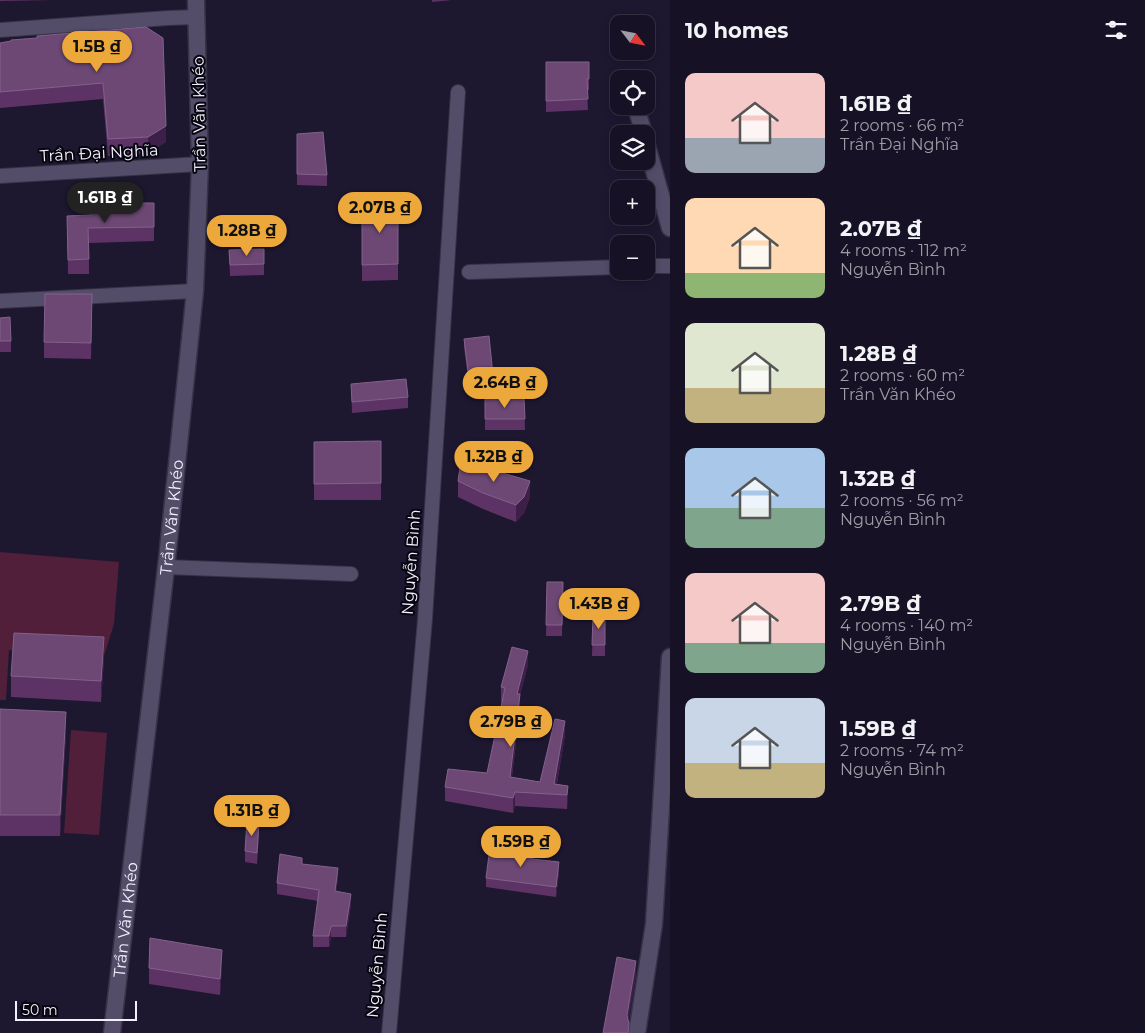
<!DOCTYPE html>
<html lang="en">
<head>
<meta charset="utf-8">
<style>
  :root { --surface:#161124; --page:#231f31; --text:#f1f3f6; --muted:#9e9da6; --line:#353141; --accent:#eda83c }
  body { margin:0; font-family:Montserrat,sans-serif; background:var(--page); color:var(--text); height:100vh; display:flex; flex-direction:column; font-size:19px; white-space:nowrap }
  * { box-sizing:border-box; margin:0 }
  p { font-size:16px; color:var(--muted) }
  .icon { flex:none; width:28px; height:28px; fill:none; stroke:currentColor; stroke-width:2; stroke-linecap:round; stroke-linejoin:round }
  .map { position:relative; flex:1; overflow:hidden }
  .side { display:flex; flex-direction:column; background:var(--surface); width:475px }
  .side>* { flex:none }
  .needle { width:32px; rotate:122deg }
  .controls { position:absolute; left:610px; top:15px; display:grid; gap:10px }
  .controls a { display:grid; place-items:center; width:45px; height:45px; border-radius:10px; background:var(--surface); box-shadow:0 2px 8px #0003,0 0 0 1px var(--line); font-size:25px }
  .scale { position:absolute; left:15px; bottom:12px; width:122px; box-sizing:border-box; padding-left:5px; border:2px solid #f3f0fe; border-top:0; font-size:14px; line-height:18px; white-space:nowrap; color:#f3f0fe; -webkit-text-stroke:4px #07050f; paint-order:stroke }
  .price { position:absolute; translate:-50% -42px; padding:0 11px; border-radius:18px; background:var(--accent); color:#111; font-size:16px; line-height:32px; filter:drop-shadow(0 1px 2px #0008) }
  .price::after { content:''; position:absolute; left:50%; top:30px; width:15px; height:11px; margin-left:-8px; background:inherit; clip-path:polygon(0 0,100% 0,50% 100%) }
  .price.selected { background:#222; color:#fff }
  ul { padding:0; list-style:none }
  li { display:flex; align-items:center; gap:15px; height:125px; padding:0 15px }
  li span { display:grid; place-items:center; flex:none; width:140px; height:100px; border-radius:10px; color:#555 }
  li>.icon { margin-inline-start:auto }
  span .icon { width:60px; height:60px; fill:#fffc; stroke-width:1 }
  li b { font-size:21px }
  h2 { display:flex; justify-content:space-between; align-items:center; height:60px; padding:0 15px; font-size:21px }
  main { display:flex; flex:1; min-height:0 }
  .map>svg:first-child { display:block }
</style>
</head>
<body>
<main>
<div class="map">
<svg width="670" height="1033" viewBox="0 0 670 1033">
  <rect width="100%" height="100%" fill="#1d1730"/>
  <g fill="#521f3a">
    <polygon points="0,552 119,562 114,624 104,656 9,650 6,700 0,700"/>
    <polygon points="71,730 107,733 99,835 64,833"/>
  </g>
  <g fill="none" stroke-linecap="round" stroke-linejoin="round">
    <defs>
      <g id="minor">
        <polyline points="0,30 168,18 197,17"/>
        <polyline points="0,176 200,164"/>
        <polyline points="646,266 670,266"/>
        <polyline points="469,272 619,267"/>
        <polyline points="0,301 195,291"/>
        <polyline points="166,567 351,574"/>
        <polyline points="389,1033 425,619 458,92"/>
      </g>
      <g id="tertiary">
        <polyline points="636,107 644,134"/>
        <polyline points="646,142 670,228"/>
        <path id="s1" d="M112 1033 167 559 195 291 200 164 196 0"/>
        <polyline points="637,1033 654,924 670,657"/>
      </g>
    </defs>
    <use href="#minor" stroke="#373245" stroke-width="16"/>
    <use href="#tertiary" stroke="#373245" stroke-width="19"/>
    <use href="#minor" stroke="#534d6a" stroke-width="14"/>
    <use href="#tertiary" stroke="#534d6a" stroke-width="16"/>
  </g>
  <g fill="#5d3365">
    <polygon points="0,0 53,0 0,1"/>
    <polygon points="432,0 452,0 432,2"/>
    <polygon points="146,27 166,142 148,153 108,156 103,99 0,108 0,43"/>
    <polygon points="546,62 589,62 589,90 587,90 588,110 546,112"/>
    <polygon points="297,134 327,175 327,186 297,185"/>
    <polygon points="154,203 154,241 89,243 89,274 68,274 67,216 91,215"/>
    <polygon points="362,203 398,203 398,280 362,281"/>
    <polygon points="264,249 264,275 230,276 229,250"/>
    <polygon points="92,310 91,359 44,358 44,342"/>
    <polygon points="0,318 11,341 11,352 0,352"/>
    <polygon points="464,339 493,375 493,383 469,386 464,347"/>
    <polygon points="351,384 408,397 408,408 352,413"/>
    <polygon points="524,398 525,430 485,430 485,399"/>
    <polygon points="381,441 381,500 314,500 314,442"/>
    <polygon points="458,481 530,497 524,513 516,522 483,509 458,497"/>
    <polygon points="547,582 563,582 562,636 546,636"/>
    <polygon points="593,615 605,615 605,656 592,656"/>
    <polygon points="104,658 101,702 11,697 11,676"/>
    <polygon points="528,665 520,695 520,709 512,777 540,782 565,735 557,784 568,786 567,809 515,806 513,813 445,801 445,787 487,773 502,702 501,701 501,687"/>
    <polygon points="0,709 66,733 60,836 0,836"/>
    <polygon points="259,833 257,864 245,862 245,851"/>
    <polygon points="533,859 559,872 556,897 486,887 486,878"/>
    <polygon points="302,864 338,879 336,891 351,905 346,937 331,937 329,947 313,947 313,936 318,901 277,894 277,883"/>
    <polygon points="222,966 220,995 149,984 149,968"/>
  </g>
  <g fill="#3d1f49">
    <polygon points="166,126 166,142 148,153 148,137"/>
    <polygon points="530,481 530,497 524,513 516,522 516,505"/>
    <polygon points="104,637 104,658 101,702 101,681"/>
    <polygon points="528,651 528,665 520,695 520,709 510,791 510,777 517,694"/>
    <polygon points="66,712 66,733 60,836 60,815"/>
    <polygon points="565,721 565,735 555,794 554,784"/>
    <polygon points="568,786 568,800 567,809 567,795"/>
    <polygon points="515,792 515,806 513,813 513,798"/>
    <polygon points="559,862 559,872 556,897 556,887"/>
    <polygon points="338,868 338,879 335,902 335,891"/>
    <polygon points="351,894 351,905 346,937 346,926"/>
    <polygon points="331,926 331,937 329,947 329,936"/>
    <polygon points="222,950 222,966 220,995 220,979"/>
    <polygon points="636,961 636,977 627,1031 627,1015"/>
  </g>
  <g fill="#6d4875" stroke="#82628a">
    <polygon points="146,27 163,38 166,126 148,137 108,139 103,83 0,92 0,43 11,41 11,40 37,38 37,36"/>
    <polygon points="546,62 589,62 589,79 587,79 588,99 546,101"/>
    <polygon points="323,132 327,175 297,174 297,134"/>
    <polygon points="91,203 154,203 154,227 88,228 89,259 68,260 67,216 91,215"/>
    <polygon points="362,203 398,203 398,264 362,265"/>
    <polygon points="264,249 264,264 230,265 229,250"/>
    <polygon points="45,294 92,294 91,343 44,342"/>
    <polygon points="10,317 11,341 0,341 0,318"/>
    <polygon points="489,336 493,375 469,378 464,339"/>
    <polygon points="406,379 408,397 352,402 351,384"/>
    <polygon points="524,398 525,419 485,419 485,399"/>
    <polygon points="381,441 381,483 314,484 314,442"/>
    <polygon points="461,461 530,481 524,497 516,505 483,493 458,481"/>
    <polygon points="547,582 563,582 562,625 546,625"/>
    <polygon points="593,615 605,615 605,645 592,645"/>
    <polygon points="14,633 104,637 101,681 11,676"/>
    <polygon points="512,647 528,651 517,694 520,694 510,777 540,782 555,719 565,721 554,784 568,786 567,795 515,792 513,798 445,787 448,769 487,773 505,688 501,687"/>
    <polygon points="0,709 66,712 60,815 0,815"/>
    <polygon points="247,821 259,822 257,853 245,851"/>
    <polygon points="490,847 533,851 532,859 559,862 556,887 486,878"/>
    <polygon points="280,854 302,858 302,864 338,868 335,891 351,894 346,926 331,926 329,936 313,936 319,890 277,883"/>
    <polygon points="150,938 222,950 220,979 149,968"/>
    <polygon points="617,957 636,961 627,1015 628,1020 629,1023 628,1033 603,1033"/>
  </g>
  <g text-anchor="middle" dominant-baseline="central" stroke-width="4" stroke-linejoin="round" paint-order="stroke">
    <g font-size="16" fill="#f3f0fe" stroke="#07050f">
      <text transform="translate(199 114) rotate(-91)">Trần Văn Khéo</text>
      <text transform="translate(99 153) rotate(-3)">Trần Đại Nghĩa</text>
      <text stroke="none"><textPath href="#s1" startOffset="519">Trần Văn Khéo</textPath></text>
      <text transform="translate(411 562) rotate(-86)">Nguyễn Bình</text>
      <text stroke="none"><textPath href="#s1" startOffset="114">Trần Văn Khéo</textPath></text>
      <text transform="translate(377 965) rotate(-85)">Nguyễn Bình</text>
    </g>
  </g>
</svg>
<div class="controls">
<a><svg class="needle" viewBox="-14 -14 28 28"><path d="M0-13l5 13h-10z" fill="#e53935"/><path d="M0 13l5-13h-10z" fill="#9e9da6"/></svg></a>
<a><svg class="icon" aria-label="locate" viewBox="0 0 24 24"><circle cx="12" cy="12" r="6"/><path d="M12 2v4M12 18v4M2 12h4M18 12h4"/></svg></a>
<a><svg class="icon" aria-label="layers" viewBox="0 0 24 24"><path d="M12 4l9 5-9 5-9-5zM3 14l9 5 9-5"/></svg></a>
<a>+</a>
<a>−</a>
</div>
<div class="scale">50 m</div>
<b class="price" style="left:97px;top:73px">1.5B ₫</b>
<b class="price selected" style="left:105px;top:224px">1.61B ₫</b>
<b class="price" style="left:380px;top:234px">2.07B ₫</b>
<b class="price" style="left:247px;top:257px">1.28B ₫</b>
<b class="price" style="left:505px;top:409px">2.64B ₫</b>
<b class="price" style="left:494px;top:483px">1.32B ₫</b>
<b class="price" style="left:599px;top:630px">1.43B ₫</b>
<b class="price" style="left:511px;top:748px">2.79B ₫</b>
<b class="price" style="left:252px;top:837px">1.31B ₫</b>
<b class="price" style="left:521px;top:868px">1.59B ₫</b>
</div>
<section class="side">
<h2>10 homes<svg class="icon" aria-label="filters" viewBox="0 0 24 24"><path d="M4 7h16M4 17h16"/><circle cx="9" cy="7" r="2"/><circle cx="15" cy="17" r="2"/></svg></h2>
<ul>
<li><span style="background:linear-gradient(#f6c9c9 65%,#9aa5b1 0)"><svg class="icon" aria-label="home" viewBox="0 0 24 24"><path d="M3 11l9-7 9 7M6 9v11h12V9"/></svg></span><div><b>1.61B ₫</b><p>2 rooms · 66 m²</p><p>Trần Đại Nghĩa</p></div></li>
<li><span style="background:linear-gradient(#ffd9b3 75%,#8fb573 0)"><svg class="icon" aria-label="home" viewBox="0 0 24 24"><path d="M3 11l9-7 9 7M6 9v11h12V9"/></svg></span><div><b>2.07B ₫</b><p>4 rooms · 112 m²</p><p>Nguyễn Bình</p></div></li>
<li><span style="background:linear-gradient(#dfe7d0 65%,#c2b280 0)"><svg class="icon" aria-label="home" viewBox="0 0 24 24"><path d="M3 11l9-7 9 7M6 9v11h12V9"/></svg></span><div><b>1.28B ₫</b><p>2 rooms · 60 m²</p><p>Trần Văn Khéo</p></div></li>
<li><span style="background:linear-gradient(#a9c7e8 60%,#7fa58c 0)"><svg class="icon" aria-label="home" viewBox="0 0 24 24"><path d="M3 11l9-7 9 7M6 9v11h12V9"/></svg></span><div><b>1.32B ₫</b><p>2 rooms · 56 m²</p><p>Nguyễn Bình</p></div></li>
<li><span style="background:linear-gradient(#f6c9c9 70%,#7fa58c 0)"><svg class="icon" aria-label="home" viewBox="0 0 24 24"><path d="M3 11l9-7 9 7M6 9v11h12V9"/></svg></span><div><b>2.79B ₫</b><p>4 rooms · 140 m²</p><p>Nguyễn Bình</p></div></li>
<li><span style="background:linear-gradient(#c9d6e8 65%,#c2b280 0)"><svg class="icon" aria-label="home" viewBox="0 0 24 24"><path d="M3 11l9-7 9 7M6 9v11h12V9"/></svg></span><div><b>1.59B ₫</b><p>2 rooms · 74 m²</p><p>Nguyễn Bình</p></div></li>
</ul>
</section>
</main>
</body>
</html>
